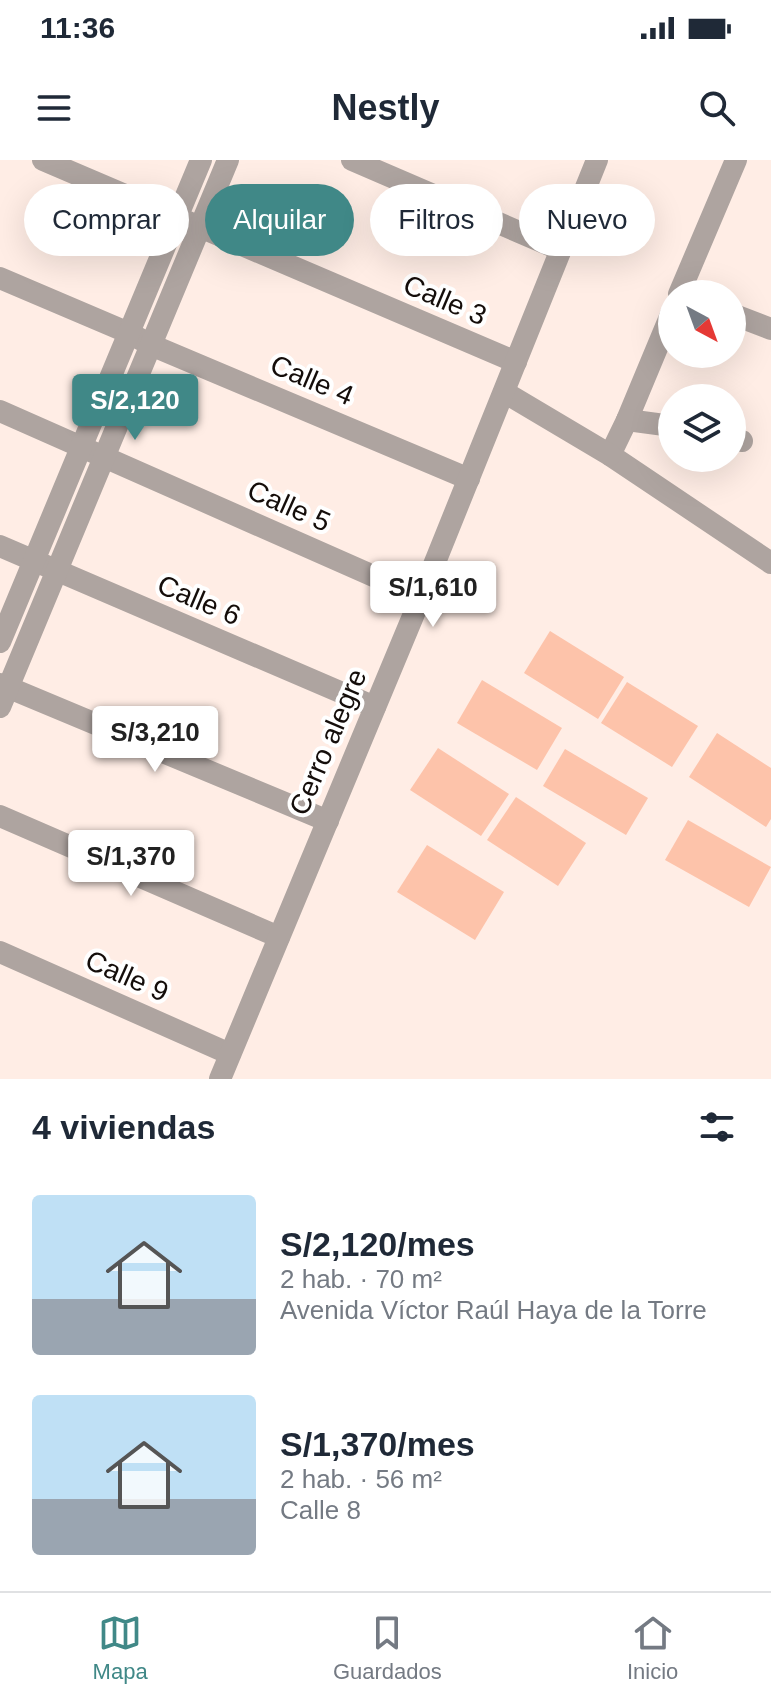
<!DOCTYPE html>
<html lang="es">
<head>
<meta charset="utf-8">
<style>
  :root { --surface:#fff; --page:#f2f2f3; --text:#1f2937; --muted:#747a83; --line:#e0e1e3; --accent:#408887 }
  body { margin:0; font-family:Helvetica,sans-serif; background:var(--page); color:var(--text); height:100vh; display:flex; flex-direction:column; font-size:30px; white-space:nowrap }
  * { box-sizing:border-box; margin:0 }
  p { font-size:26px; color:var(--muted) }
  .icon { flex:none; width:44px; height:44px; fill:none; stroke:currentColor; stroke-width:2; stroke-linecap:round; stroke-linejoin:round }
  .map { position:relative; height:919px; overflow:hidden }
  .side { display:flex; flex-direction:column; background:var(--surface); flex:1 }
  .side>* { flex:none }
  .banner { position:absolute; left:24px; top:24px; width:724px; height:72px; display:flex; gap:16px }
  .needle { width:52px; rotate:139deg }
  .tools { position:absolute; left:658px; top:120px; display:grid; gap:16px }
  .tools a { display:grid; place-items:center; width:88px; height:88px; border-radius:50%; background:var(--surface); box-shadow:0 8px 32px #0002; font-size:40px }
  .price { position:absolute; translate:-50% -68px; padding:0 18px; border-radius:8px; background:#fff; color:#222; font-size:26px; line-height:52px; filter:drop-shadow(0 2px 4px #0008) }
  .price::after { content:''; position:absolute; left:50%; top:48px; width:24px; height:18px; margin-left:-12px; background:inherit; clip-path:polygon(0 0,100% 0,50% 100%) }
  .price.on { background:var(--accent); color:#fff }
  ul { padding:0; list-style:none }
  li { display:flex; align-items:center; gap:24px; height:200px; padding:0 32px }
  li span { display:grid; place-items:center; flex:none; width:224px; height:160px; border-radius:8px; color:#555 }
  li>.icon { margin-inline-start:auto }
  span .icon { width:96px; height:96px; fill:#fffc; stroke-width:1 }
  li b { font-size:34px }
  h2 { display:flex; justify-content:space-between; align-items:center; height:96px; padding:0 32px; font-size:34px }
  .pill { padding:0 28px; border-radius:36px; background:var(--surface); box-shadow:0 8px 32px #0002; font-size:28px; line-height:72px }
  .pill.on { background:var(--accent); color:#fff }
  .status { display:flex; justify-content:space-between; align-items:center; height:56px; padding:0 40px; background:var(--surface); direction:ltr }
  .status svg { height:22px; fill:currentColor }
  header { display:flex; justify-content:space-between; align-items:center; height:104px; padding:0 32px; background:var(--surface); font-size:36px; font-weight:600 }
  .tab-bar { display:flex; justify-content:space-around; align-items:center; height:112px; border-top:2px solid var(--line); background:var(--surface); font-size:22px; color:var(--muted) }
  .tab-bar a { display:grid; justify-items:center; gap:4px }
  .tab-bar .on { color:var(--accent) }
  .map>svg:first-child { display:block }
</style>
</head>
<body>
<div class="status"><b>11:36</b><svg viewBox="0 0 49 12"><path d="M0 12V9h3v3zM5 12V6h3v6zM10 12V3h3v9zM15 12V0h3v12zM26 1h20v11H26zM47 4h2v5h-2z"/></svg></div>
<header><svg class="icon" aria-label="menu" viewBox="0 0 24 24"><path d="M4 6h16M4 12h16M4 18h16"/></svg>Nestly<svg class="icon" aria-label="search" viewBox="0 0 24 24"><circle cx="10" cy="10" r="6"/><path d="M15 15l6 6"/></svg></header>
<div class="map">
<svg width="771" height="919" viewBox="0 0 771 919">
  <rect width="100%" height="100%" fill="#ffede5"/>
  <g fill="#fdc3aa">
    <polygon points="550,471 624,517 598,559 524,513"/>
    <polygon points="482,520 562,568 537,610 457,563"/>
    <polygon points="627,522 698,566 672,607 601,563"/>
    <polygon points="717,573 771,608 771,659 766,667 689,617"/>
    <polygon points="438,588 509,634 481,676 410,630"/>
    <polygon points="565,589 648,638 626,675 543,626"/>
    <polygon points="516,637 586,683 558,726 487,680"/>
    <polygon points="688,660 771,707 749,747 665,700"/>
    <polygon points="427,685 504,732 475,780 397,732"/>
  </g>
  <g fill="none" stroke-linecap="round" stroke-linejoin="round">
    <g stroke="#aea4a0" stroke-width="22">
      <polyline points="43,0 516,202"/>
      <polyline points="352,0 561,90"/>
      <polyline points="0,118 129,173 151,185 469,319"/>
      <polyline points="679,134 736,0"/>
      <polyline points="672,152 627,260 610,295 771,403"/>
      <polyline points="732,154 771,169"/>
      <polyline points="504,232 610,295"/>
      <polyline points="0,251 421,437"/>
      <polyline points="627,260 672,266"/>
      <polyline points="732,279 742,281"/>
      <polyline points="0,386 375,547"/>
      <polyline points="0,482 201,0"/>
      <polyline points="0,524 328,661"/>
      <polyline points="0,547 228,0"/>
      <polyline points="0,656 279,777"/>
      <polyline points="0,792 230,894"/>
      <polyline points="220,919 421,437 597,0"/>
    </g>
  </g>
  <g text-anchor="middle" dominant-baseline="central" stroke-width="8" stroke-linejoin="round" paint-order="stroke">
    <g font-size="28" fill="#140d0a" stroke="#fff">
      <text transform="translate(445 140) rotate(23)">Calle 3</text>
      <text transform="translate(312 220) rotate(23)">Calle 4</text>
      <text transform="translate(289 346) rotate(24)">Calle 5</text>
      <text transform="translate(199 440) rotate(23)">Calle 6</text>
      <text transform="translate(328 582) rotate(-67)">Cerro alegre</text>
      <text transform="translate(127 816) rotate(24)">Calle 9</text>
    </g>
  </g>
</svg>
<div class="tools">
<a><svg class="needle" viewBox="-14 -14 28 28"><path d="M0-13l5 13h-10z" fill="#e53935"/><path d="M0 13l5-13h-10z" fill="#747a83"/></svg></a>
<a><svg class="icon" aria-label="layers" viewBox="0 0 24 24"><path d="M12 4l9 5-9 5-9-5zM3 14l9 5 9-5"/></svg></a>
</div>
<b class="price on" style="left:135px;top:282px">S/2,120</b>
<b class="price" style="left:433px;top:469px">S/1,610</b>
<b class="price" style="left:155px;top:614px">S/3,210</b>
<b class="price" style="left:131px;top:738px">S/1,370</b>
<div class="banner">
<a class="pill">Comprar</a>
<a class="pill on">Alquilar</a>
<a class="pill">Filtros</a>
<a class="pill">Nuevo</a>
</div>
</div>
<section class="side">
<h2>4 viviendas<svg class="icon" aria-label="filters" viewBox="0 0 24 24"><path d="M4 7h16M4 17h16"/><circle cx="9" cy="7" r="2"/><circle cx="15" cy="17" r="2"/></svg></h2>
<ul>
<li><span style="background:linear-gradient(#bfe0f5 65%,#9aa5b1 0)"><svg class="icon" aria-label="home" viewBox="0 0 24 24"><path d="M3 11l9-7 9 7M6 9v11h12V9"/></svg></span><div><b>S/2,120/mes</b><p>2 hab. · 70 m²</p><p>Avenida Víctor Raúl Haya de la Torre</p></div></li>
<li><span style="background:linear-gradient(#bfe0f5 65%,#9aa5b1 0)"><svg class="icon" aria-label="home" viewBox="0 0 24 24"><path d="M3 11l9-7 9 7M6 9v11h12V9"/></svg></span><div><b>S/1,370/mes</b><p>2 hab. · 56 m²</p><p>Calle 8</p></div></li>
</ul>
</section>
<nav class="tab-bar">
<a class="on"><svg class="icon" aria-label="map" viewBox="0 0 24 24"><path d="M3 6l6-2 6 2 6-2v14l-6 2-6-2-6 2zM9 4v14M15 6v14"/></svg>Mapa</a>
<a><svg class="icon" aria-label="saved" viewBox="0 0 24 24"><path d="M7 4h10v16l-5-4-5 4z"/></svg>Guardados</a>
<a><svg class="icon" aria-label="home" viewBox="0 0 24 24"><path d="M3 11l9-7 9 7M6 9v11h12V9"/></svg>Inicio</a>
</nav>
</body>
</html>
